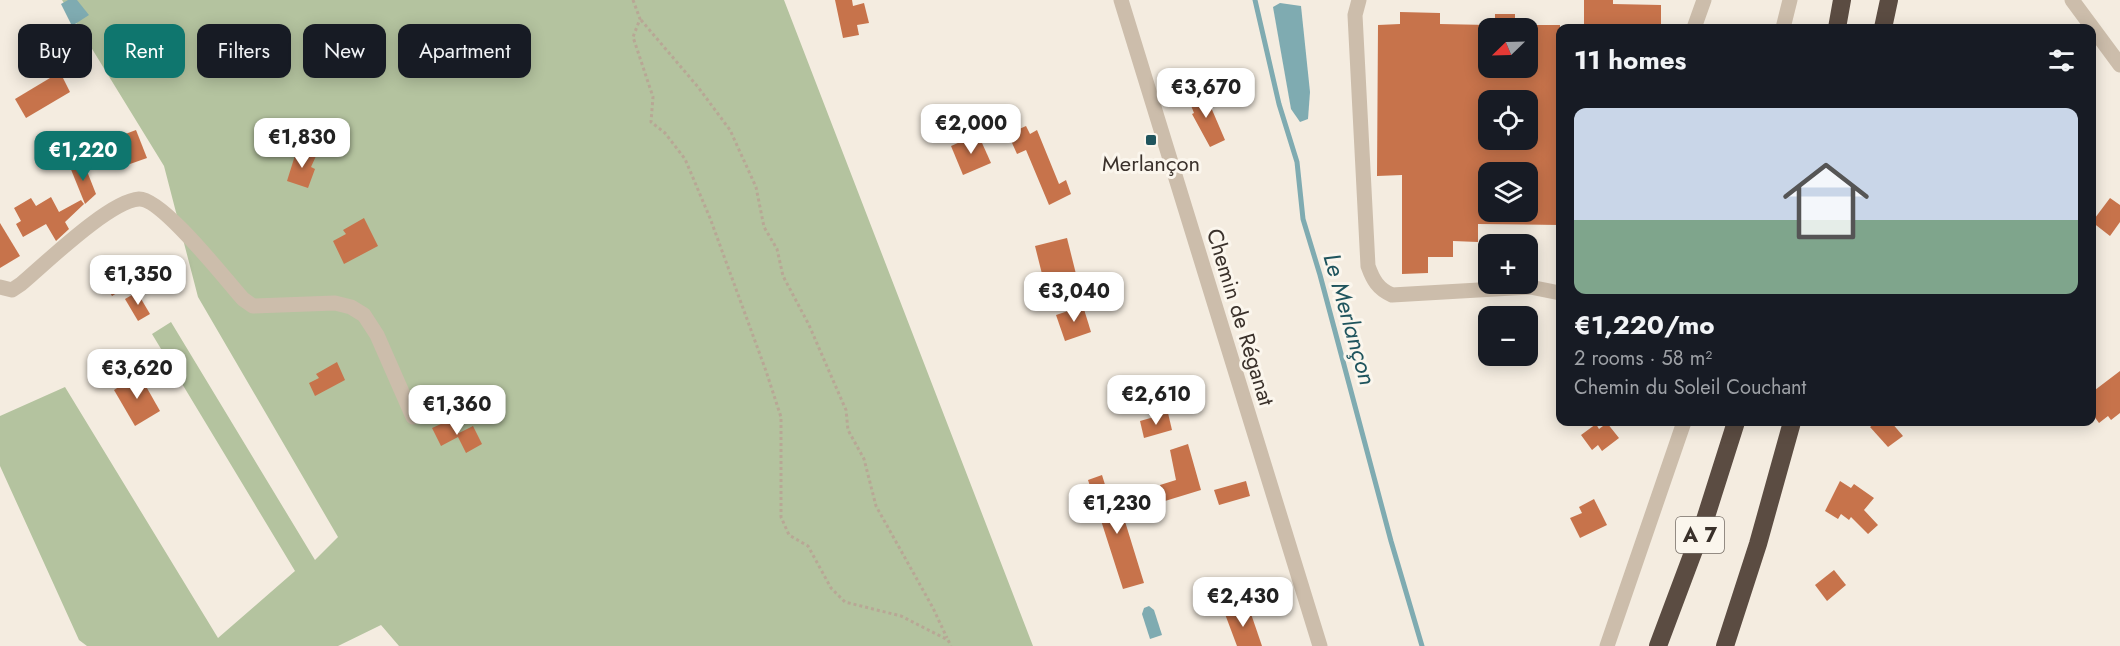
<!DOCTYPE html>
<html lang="en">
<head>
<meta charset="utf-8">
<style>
  :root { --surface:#171b24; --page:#242831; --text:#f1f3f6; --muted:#9ea1a6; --line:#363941; --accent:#0f766e }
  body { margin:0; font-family:Jost,sans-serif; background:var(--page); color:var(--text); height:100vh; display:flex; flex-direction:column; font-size:22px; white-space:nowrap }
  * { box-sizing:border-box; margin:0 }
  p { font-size:20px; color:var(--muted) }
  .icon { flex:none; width:33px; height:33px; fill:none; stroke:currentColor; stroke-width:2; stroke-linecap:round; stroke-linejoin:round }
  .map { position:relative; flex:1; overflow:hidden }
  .drawer { position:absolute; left:1556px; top:24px; width:540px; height:402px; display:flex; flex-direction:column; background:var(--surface); border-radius:12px; box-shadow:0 3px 15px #0003 }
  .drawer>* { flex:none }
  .guide { position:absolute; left:18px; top:24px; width:570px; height:54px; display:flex; gap:12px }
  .needle { width:39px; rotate:247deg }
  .buttons { position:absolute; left:1478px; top:18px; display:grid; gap:12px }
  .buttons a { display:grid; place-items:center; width:60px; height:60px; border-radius:12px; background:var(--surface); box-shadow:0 3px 15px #0003; font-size:30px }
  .price { position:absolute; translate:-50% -51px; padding:0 14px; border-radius:12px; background:#fff; color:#222; font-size:20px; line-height:39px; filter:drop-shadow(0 2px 3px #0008) }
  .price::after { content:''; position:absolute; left:50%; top:36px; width:18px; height:14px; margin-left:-9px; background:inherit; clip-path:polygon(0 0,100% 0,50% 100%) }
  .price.selected { background:var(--accent); color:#fff }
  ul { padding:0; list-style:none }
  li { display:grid; align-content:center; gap:12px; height:318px; padding:0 18px }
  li+li { border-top:2px solid var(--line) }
  li span { display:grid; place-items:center; height:186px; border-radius:12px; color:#555 }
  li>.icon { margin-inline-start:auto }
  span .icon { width:108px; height:108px; fill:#fffc; stroke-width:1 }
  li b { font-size:26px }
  h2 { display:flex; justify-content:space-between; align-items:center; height:72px; padding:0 18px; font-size:26px }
  .chip { padding:0 21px; border-radius:12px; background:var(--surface); box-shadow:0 3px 15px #0003; font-size:21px; line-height:54px }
  .chip.selected { background:var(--accent); color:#fff }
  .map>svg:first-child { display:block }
</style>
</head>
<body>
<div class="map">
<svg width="2120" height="646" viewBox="0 0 2120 646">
  <rect width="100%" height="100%" fill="#f4ece0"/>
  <polygon fill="#b4c39f" points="62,0 784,0 1033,646 399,646 381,625 338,646 87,646 79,640 0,466 0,416 65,387 218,638 295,571 152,334 171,322 315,560 338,537 198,297 164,166"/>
  <g fill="#7fabb1">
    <polygon points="68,0 77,0 89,15 72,26 61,4"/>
    <polygon points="1280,3 1301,6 1310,92 1308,119 1300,122 1291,109 1273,7"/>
    <polygon points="1149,606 1154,610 1162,635 1150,639 1142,614 1144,608"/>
  </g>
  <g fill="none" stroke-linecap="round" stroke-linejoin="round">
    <polyline stroke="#7fabb1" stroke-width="5" points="1255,0 1279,104 1297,162 1303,219 1320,275 1391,541 1422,646"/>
  </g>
  <g fill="#c7734b" fill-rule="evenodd">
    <polygon points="835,0 852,0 853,6 864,3 869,23 857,25 859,35 843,38"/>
    <polygon points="1584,0 1613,0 1613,4 1661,5 1661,28 1584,28"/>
    <path d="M1400 12 1440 13V24L1488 25V68H1527V25H1560V225L1478 224V242L1453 241V257H1428V273L1402 274V175L1377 176 1378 25 1400 24ZM1488 100H1527V140H1488ZM1488 172H1527V212H1488Z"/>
    <rect x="1495" y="14" width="20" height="14"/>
    <polygon points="60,72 70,92 26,118 15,99"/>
    <polygon points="1204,91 1225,140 1210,147 1192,114 1194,113 1188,98"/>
    <polygon points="1026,126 1030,134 1037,130 1059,184 1066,180 1071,194 1049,205 1026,150 1017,154 1008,134"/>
    <polygon points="136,130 147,158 130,164 120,136"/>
    <polygon points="978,134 991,163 963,175 951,146"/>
    <polygon points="297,149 316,156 311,167 315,169 308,188 287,181"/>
    <polygon points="83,161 96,194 85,204 70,167"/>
    <polygon points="51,197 59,212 81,200 84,204 65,222 69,229 56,241 46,224 23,237 16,224 21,221 14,208 31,198 36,206"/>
    <polygon points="2110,198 2120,205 2120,222 2110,236 2092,222"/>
    <polygon points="364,218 378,246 344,264 333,241 346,234 343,230"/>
    <polygon points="0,223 20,256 0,268"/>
    <polygon points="1067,238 1077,278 1045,286 1035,246"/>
    <polygon points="120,268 130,285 112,296 102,278"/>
    <polygon points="137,292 150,314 138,321 125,299"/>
    <polygon points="1083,306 1091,332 1065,341 1056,315"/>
    <polygon points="337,362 345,380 315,396 309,383 319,378 316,374"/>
    <polygon points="2120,371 2120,413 2111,420 2108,416 2099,423 2091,412 2091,393"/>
    <polygon points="139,374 160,411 135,426 114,390"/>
    <polygon points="1168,413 1172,430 1144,438 1140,421"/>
    <polygon points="452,419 459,433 473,426 482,444 466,453 458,437 441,446 432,428"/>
    <polygon points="1877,422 1891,422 1903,436 1888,447 1870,427"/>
    <polygon points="1607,423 1619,438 1602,451 1598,445 1592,450 1581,435 1596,424 1599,429"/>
    <polygon points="1188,444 1201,490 1165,501 1160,485 1176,480 1170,450"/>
    <polygon points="1102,475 1111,504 1119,502 1144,583 1123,589 1088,480"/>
    <polygon points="1246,481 1250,496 1219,505 1214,490"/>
    <polygon points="1840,481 1851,488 1854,484 1874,498 1864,510 1878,525 1868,534 1851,517 1849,520 1841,514 1838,519 1825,511"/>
    <polygon points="1594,499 1607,525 1580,538 1570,518 1582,513 1579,507"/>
    <polygon points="1834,570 1846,585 1827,601 1815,585"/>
    <polygon points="1248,605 1262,646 1237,646 1225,614"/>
  </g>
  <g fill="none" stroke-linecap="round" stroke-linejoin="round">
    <g stroke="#b8a795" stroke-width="3" stroke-dasharray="3 3" stroke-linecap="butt">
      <polyline points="633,0 640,19 633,37 653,97 651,122 665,133 685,159 710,218 766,371 781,417 781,517 789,535 808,546 831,588 845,602 901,616 948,640 951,646"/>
      <polyline points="641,20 698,87 730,130 756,187 764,227 777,249 783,276 809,325 846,410 848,430 864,459 876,506 933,608 947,638"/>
    </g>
    <g stroke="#ccbdab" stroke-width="15">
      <polyline points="1121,0 1320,646"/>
      <path d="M1359 0 1355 15 1368 266C1373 280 1378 289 1392 295L1530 287 1560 293"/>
      <polyline points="2072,0 2120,65"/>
      <polyline points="1694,28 1704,0"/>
      <polyline points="1783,28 1790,0"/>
      <path d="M0 287 12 290 21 284C45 264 109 201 139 199 162 198 226 280 243 299L253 306 335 303 351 307 364 315 377 335 413 417"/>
      <polyline points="1607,646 1684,422"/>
    </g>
    <g stroke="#5b4c42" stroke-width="18">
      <polyline points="1837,28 1842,0"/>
      <polyline points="1883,28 1889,0"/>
      <polyline points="1658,646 1703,526 1736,422"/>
      <polyline points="1725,646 1758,544 1792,422"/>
    </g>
  </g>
  <rect fill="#1f545d" stroke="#fbf6ed" stroke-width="2" x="1145" y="134" width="12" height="12" rx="3"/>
  <g text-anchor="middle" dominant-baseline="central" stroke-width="6" stroke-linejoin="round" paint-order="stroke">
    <rect fill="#fbf6ed" stroke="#746c65" stroke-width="1.5" x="1676" y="517" width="48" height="36" rx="4.5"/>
    <g font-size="21" font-weight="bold" fill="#3a312b">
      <text x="1700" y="535">A 7</text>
    </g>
    <g font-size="22" fill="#3a312b" stroke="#fbf6ed">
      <text x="1151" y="163">Merlançon</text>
    </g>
    <g font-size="22" fill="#3a312b" stroke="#fbf6ed">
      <text transform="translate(1241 317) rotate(73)">Chemin de Réganat</text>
    </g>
    <g font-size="24" font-style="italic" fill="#1f545d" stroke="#fbf6ed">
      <text transform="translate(1350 319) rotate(74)">Le Merlançon</text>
    </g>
  </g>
</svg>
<div class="buttons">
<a><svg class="needle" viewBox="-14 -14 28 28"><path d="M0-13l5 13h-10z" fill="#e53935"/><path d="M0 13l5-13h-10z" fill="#9ea1a6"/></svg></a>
<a><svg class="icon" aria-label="locate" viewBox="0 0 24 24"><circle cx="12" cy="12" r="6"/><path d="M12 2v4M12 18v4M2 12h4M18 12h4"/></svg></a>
<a><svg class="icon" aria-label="layers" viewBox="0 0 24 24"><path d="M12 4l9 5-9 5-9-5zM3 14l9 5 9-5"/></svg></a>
<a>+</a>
<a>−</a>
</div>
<b class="price" style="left:1206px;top:119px">€3,670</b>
<b class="price" style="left:971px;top:155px">€2,000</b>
<b class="price" style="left:302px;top:169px">€1,830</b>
<b class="price selected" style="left:83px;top:182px">€1,220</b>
<b class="price" style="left:138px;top:306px">€1,350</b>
<b class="price" style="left:1074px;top:323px">€3,040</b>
<b class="price" style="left:137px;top:400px">€3,620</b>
<b class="price" style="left:1156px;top:426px">€2,610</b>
<b class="price" style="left:457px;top:436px">€1,360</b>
<b class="price" style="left:1117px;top:535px">€1,230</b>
<b class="price" style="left:1243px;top:628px">€2,430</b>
<div class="guide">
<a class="chip">Buy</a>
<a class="chip selected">Rent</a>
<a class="chip">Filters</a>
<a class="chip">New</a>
<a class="chip">Apartment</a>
</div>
<section class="drawer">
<h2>11 homes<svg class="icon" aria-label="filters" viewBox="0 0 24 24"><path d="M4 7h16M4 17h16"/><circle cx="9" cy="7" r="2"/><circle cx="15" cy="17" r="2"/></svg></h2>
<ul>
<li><span style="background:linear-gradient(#c9d6e8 60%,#7fa58c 0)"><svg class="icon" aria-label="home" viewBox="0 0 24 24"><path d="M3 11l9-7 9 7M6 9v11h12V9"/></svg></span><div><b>€1,220/mo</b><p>2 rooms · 58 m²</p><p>Chemin du Soleil Couchant</p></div></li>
</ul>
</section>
</div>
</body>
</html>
